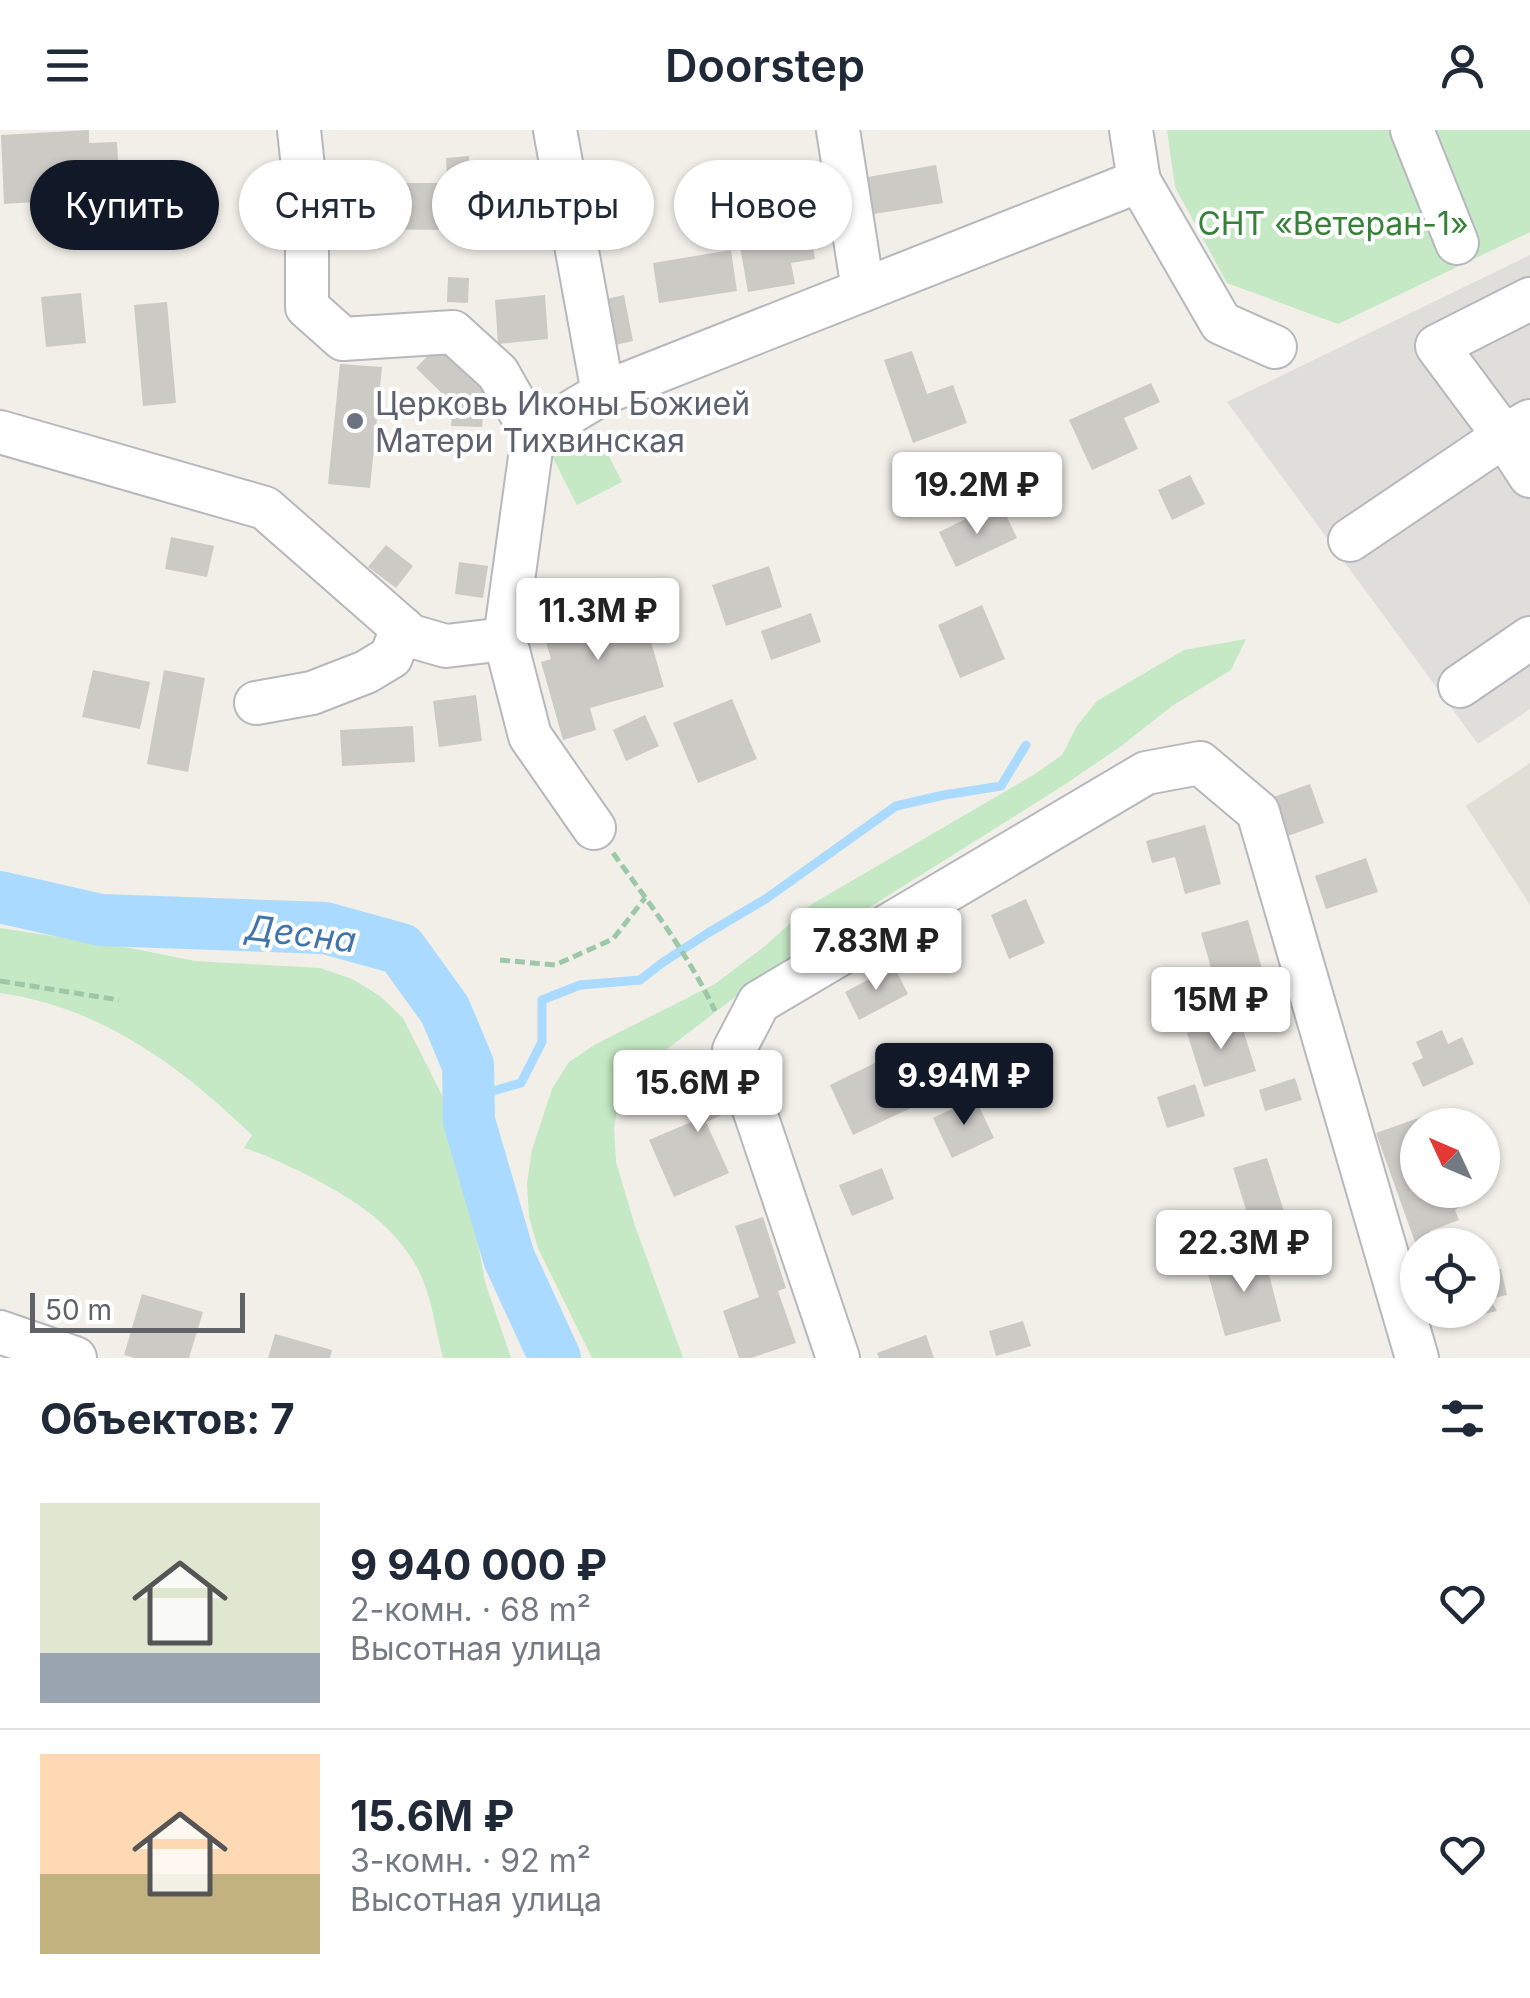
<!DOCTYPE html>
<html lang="ru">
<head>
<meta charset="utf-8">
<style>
  :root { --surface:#fff; --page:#f2f2f3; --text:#1f2937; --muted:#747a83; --line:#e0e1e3; --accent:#111827 }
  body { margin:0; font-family:Inter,sans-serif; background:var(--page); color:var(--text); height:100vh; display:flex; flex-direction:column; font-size:38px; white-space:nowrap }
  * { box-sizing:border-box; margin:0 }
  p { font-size:32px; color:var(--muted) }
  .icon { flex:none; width:55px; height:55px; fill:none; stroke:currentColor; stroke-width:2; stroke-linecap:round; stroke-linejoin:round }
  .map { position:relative; height:1228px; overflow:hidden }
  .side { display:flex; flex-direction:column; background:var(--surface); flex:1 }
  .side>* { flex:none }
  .hud { position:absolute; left:30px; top:30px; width:1000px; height:90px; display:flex; gap:20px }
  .needle { width:65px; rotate:314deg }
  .buttons { position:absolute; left:1400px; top:978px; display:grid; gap:20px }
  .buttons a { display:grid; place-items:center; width:100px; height:100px; border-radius:50%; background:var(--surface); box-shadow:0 2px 8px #0004; font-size:50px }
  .scale { position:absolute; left:30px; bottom:25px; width:215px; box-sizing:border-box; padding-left:10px; border:5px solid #5f6368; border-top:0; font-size:28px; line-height:35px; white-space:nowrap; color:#5f6368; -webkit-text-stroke:8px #fff; paint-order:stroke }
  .price { position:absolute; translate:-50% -85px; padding:0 22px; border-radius:10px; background:#fff; color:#222; font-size:32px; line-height:65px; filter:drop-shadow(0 2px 5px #0008) }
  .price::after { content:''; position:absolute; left:50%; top:60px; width:30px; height:22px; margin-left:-15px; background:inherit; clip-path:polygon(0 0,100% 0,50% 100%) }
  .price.active { background:var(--accent); color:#fff }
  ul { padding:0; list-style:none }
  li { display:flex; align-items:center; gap:30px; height:250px; padding:0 40px }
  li+li { border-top:2px solid var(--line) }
  li span { display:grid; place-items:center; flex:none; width:280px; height:200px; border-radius:0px; color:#555 }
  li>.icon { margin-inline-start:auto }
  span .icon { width:120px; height:120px; fill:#fffc; stroke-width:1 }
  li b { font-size:42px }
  h2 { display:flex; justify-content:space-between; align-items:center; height:120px; padding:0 40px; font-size:42px }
  .tag { padding:0 35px; border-radius:45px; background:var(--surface); box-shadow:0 2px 8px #0004; font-size:35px; line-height:90px }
  .tag.active { background:var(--accent); color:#fff }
  header { display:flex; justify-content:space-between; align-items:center; height:130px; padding:0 40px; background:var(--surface); font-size:45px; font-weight:600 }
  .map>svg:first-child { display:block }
</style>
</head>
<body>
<header><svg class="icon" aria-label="menu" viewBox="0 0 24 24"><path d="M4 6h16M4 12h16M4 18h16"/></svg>Doorstep<svg class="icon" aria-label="person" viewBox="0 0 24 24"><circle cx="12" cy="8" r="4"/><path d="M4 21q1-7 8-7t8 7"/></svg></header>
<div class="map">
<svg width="1530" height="1228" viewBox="0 0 1530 1228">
  <rect width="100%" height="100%" fill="#f1efe8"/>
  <polygon fill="#e0deda" points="1530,125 1530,579 1478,614 1227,272"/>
  <polygon fill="#e1ded6" points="1530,633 1530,775 1466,676"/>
  <g fill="#c5e8c5">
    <polygon points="1167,0 1530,0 1530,102 1338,194 1227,153 1175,57"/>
    <polygon points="595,299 622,352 577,375 550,322"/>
    <polygon points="1246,509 1231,540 1172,576 1120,617 1064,655 773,838 641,939 620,965 614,998 616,1032 635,1096 683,1228 592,1228 538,1118 529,1087 527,1053 532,1020 552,959 569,932 596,914 715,854 765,816 812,774 1035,644 1062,625 1077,596 1097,571 1184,520"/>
    <path d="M0 798 130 818 195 831 320 838 352 849 380 866 403 888 455 991 485 1152 511 1228H443C435 1198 432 1166 418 1139 392 1091 347 1065 301 1042 282 1033 264 1024 244 1018L252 1005C180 936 101 877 0 863Z"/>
  </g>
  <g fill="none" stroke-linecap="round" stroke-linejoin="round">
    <polyline stroke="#aadaff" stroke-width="9" points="468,964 482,964 521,953 542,912 542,870 580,855 640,850 662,833 708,803 764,770 896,676 944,665 1001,656 1026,615"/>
    <polyline stroke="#aadaff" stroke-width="52" points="0,767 101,790 325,798 401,819 445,880 468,935 469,991 509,1128 555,1228"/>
  </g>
  <g fill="#cccac5">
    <polygon points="89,0 89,13 117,12 120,67 4,74 1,5"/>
    <polygon points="469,26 471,57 448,60 446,28"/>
    <polygon points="936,35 943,73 874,84 868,47"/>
    <polygon points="364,53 439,53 439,100 378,99 378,79 364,79"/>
    <polygon points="535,72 539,108 508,111 505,75"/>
    <polygon points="805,72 815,129 791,133 795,154 748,162 739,111 771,105 767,79"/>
    <polygon points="731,120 737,161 659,173 653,133"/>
    <polygon points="448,147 469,148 468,173 447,172"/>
    <polygon points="81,163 86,213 46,217 41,167"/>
    <polygon points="545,165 548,209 498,214 495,170"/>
    <polygon points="624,165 633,211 602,218 593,172"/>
    <polygon points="167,172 176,273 143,276 134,175"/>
    <polygon points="439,214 485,258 482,297 451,296 453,274 416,238"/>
    <polygon points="912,221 927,264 953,255 967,293 913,313 884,230"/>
    <polygon points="340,234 382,237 370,358 328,354"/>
    <polygon points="1151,253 1160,272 1124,288 1138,319 1092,340 1069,290"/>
    <polygon points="1190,345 1205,374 1172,390 1158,360"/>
    <polygon points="1004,381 1017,408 956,437 939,402 976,384 980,393"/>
    <polygon points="171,407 214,416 207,447 165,439"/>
    <polygon points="386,415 413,436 396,458 368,437"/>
    <polygon points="459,432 488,436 483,468 455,464"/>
    <polygon points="769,436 782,477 726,496 712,455"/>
    <polygon points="638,467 664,557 590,578 596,600 563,610 541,532 551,529 541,495"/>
    <polygon points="982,475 1005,529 960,548 938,495"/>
    <polygon points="811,483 821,512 771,530 761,501"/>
    <polygon points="93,540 150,552 140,599 82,587"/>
    <polygon points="164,540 205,548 188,642 147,634"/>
    <polygon points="476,565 482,611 439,617 433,571"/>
    <polygon points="732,569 757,629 698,653 673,593"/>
    <polygon points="645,585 659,616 626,631 613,600"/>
    <polygon points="413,596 415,632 342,636 340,600"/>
    <polygon points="1310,654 1324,693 1279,709 1265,670"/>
    <polygon points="1205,695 1221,754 1185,764 1175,727 1152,733 1146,711"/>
    <polygon points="1366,728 1378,762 1326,779 1315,746"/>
    <polygon points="1026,769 1045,813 1009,829 991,785"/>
    <polygon points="1248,790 1262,839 1215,852 1201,803"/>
    <polygon points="894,836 908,864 859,890 845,862"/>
    <polygon points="1239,887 1256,941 1204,957 1187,903"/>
    <polygon points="1442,900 1448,914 1462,907 1474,934 1423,957 1412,933 1423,928 1416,912"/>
    <polygon points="887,927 911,978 853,1005 830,955"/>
    <polygon points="729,938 745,975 706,992 729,1043 674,1067 649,1010 696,990 682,959"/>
    <polygon points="1295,948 1302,970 1265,981 1259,960"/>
    <polygon points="1195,954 1205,986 1167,998 1157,967"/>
    <polygon points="975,968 994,1008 952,1028 933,988"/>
    <polygon points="1441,980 1447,995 1418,995 1418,1060 1469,1060 1472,1068 1455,1080 1459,1090 1430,1101 1433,1113 1416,1115 1376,1003"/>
    <polygon points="1267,1028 1287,1091 1253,1102 1233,1038"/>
    <polygon points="882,1038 894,1069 852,1086 839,1055"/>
    <polygon points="763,1087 786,1158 778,1161 796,1213 751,1228 739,1228 723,1181 759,1167 735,1096"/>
    <polygon points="1264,1125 1281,1191 1225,1206 1207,1140"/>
    <polygon points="1501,1139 1507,1165 1490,1169 1497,1181 1453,1191 1450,1180 1482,1180 1482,1143"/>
    <polygon points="142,1164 203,1182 189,1228 135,1228 124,1225"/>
    <polygon points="1023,1191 1031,1216 996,1226 989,1201"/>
    <polygon points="275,1204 332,1220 330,1228 268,1228"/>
    <polygon points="926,1205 934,1228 879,1228 877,1223"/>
  </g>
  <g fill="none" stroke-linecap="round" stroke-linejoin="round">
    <defs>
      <g id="minor">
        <polyline points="299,0 307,74 307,177 343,209 453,202 498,243 533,305"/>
        <polyline points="555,0 603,263"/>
        <polyline points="838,0 863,160"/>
        <polyline points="1131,0 1139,51 1221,193 1275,217"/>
        <polyline points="1412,0 1457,113"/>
        <polyline points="1530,169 1437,216 1504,306 1530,291"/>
        <polyline points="0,302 265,378 411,506 446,516 505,509 533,305 603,263 1139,51"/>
        <polyline points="1350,410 1504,306 1530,346"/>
        <polyline points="505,509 530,606 594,698"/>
        <polyline points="1460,556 1530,508"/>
        <polyline points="256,573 312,563 366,542 391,527 402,498"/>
        <polyline points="0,1202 75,1228"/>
        <polyline points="838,1228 734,920 759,872 1146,643 1200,633 1258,682 1417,1228"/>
      </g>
    </defs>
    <use href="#minor" stroke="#b5b8bc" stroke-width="46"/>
    <g stroke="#9cc7a9" stroke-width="5" stroke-dasharray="10 5" stroke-linecap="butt">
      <path d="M613 723C650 774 688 824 715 881"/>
      <polyline points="500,830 555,835 613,809 645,768"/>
      <polyline points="0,851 119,870"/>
    </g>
    <use href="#minor" stroke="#fff" stroke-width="42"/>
  </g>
  <circle fill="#6b7280" stroke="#fff" stroke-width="4" cx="355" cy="291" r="10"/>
  <g text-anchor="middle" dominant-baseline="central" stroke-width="8" stroke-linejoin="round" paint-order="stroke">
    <g font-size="32" fill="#348238" stroke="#fff">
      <text x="1333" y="93">СНТ «Ветеран-1»</text>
    </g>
    <g font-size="32" fill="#5b616d" stroke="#fff" text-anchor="start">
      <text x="375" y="273">Церковь Иконы Божией<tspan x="375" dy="37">Матери Тихвинская</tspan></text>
    </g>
    <g font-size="35" font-style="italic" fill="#4174aa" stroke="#fff">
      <text transform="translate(301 803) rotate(7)">Десна</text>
    </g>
  </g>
</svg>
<div class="buttons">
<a><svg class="needle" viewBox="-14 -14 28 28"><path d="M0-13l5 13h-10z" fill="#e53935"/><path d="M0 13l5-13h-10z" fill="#747a83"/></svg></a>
<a><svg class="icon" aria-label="locate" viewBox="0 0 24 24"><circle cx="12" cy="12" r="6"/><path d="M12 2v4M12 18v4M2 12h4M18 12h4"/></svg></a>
</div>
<div class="scale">50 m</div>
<b class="price" style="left:977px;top:407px">19.2M ₽</b>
<b class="price" style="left:598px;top:533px">11.3M ₽</b>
<b class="price" style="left:876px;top:863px">7.83M ₽</b>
<b class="price" style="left:1221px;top:922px">15M ₽</b>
<b class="price active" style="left:964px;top:998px">9.94M ₽</b>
<b class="price" style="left:698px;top:1005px">15.6M ₽</b>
<b class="price" style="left:1244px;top:1165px">22.3M ₽</b>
<div class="hud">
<a class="tag active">Купить</a>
<a class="tag">Снять</a>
<a class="tag">Фильтры</a>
<a class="tag">Новое</a>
</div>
</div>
<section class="side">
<h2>Объектов: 7<svg class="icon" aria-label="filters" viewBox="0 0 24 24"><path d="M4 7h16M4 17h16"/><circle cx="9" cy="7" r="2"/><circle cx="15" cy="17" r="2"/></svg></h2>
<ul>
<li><span style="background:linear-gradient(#dfe7d0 75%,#9aa5b1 0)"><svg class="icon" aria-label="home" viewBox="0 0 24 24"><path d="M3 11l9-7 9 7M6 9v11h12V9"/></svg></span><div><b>9 940 000 ₽</b><p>2-комн. · 68 m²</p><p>Высотная улица</p></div><svg class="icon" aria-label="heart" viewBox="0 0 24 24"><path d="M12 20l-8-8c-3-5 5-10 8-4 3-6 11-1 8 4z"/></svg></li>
<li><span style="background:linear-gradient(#ffd9b3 60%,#c2b280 0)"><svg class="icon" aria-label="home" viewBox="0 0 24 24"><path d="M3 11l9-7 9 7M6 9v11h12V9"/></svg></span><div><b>15.6M ₽</b><p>3-комн. · 92 m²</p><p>Высотная улица</p></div><svg class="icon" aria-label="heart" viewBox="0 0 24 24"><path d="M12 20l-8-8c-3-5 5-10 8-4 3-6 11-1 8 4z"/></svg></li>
</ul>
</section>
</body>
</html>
